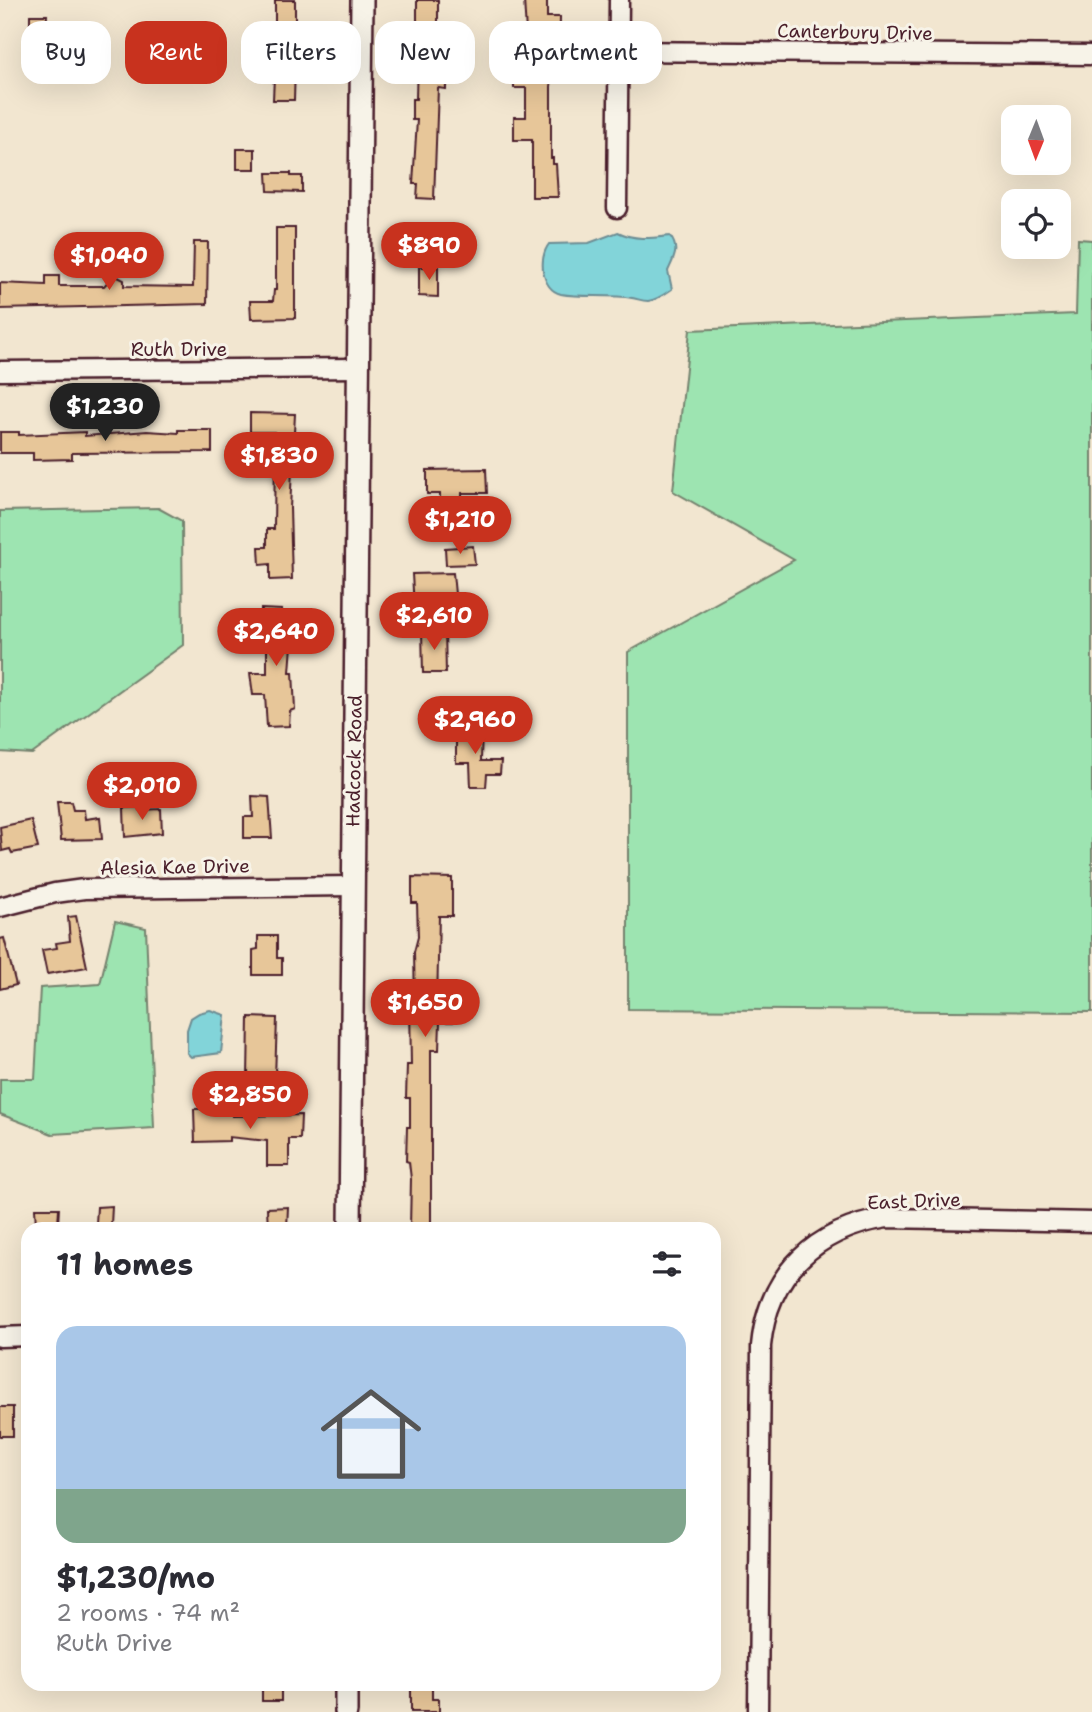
<!DOCTYPE html>
<html lang="en">
<head>
<meta charset="utf-8">
<style>
  :root { --surface:#fff; --page:#f2f2f3; --text:#2b2b33; --muted:#7c7c81; --line:#e1e1e2; --accent:#c8321e }
  body { margin:0; font-family:"Shantell Sans",sans-serif; background:var(--page); color:var(--text); height:100vh; display:flex; flex-direction:column; font-size:26px; white-space:nowrap }
  * { box-sizing:border-box; margin:0 }
  p { font-size:23px; color:var(--muted) }
  .icon { flex:none; width:38px; height:38px; fill:none; stroke:currentColor; stroke-width:2; stroke-linecap:round; stroke-linejoin:round }
  .map { position:relative; flex:1; overflow:hidden }
  .sheet { position:absolute; left:21px; top:1222px; width:700px; height:469px; display:flex; flex-direction:column; background:var(--surface); border-radius:21px; box-shadow:0 7px 28px #0002 }
  .sheet>* { flex:none }
  .banner { position:absolute; left:21px; top:21px; width:700px; height:63px; display:flex; gap:14px }
  .needle { width:46px; rotate:181deg }
  .buttons { position:absolute; left:1001px; top:105px; display:grid; gap:14px }
  .buttons a { display:grid; place-items:center; width:70px; height:70px; border-radius:14px; background:var(--surface); box-shadow:0 7px 28px #0002; font-size:35px }
  .price { position:absolute; translate:-50% -60px; padding:0 16px; border-radius:24px; background:var(--accent); color:#fff; font-size:23px; line-height:46px; filter:drop-shadow(0 2px 4px #0008) }
  .price::after { content:''; position:absolute; left:50%; top:42px; width:21px; height:16px; margin-left:-10px; background:inherit; clip-path:polygon(0 0,100% 0,50% 100%) }
  .price.current { background:#222; color:#fff }
  ul { padding:0; list-style:none }
  li { display:grid; align-content:center; gap:14px; height:371px; padding:0 35px }
  li+li { border-top:2px solid var(--line) }
  li span { display:grid; place-items:center; height:217px; border-radius:21px; color:#555 }
  li>.icon { margin-inline-start:auto }
  span .icon { width:126px; height:126px; fill:#fffc; stroke-width:1 }
  li b { font-size:30px }
  h2 { display:flex; justify-content:space-between; align-items:center; height:84px; padding:0 35px; font-size:30px }
  .chip { padding:0 24px; border-radius:21px; background:var(--surface); box-shadow:0 7px 28px #0002; font-size:24px; line-height:63px }
  .chip.current { background:var(--accent); color:#fff }
  .map>svg:first-child { display:block }
</style>
</head>
<body>
<div class="map">
<svg width="1092" height="1712" viewBox="0 0 1092 1712">
  <rect width="100%" height="100%" fill="#f2e6d0"/>
  <filter id="ink" filterUnits="userSpaceOnUse"><feTurbulence type="fractalNoise" baseFrequency=".0143" numOctaves="2"/><feDisplacementMap in="SourceGraphic" scale="14" xChannelSelector="R" yChannelSelector="G"/><feConvolveMatrix kernelMatrix="1 2 1 2 8 2 1 2 1" color-interpolation-filters="sRGB"/></filter>
  <g filter="url(#ink)">
    <g fill="#9de4b1" stroke="#74826e" stroke-width="2">
      <polygon points="1078,239 1092,240 1092,1012 628,1009 628,652 794,560 673,491 690,330 1076,314"/>
      <polygon points="158,508 182,521 183,645 32,754 0,752 0,511"/>
      <polygon points="115,921 146,928 154,1128 52,1134 0,1114 0,1079 35,1079 40,988 100,984"/>
    </g>
    <g fill="#82d4d9" stroke="#6c8c93" stroke-width="2">
      <path d="M618 232C636 241 652 238 670 236 680 249 674 258 668 271L672 289C665 294 657 300 648 301 642 301 638 299 632 298 610 294 581 298 561 294 541 289 538 258 549 244L589 243Z"/>
      <polygon points="210,1010 225,1015 221,1053 191,1057 187,1053 187,1030 191,1018 199,1013"/>
    </g>
    <g fill="#e7c699" stroke="#4a1f2b" stroke-width="2">
      <rect x="275" y="0" width="20" height="25"/>
      <rect x="417" y="0" width="21" height="27"/>
      <polygon points="524,0 547,0 547,17 560,17 559,76 552,76 551,87 551,158 553,158 553,164 556,164 558,197 532,197 532,140 514,140 514,117 526,117 526,88 514,88 514,64 528,64"/>
      <polygon points="30,15 47,15 46,31 30,31"/>
      <polygon points="428,44 447,44 446,89 438,88 434,199 417,198 418,184 413,184 417,120 412,120 412,99 416,99 417,59 427,59"/>
      <polygon points="275,53 292,53 291,66 295,66 294,100 273,100"/>
      <rect x="237" y="149" width="18" height="20"/>
      <polygon points="267,173 291,173 291,176 302,176 302,192 268,191"/>
      <polygon points="276,228 295,228 295,318 251,319 250,301 273,301 274,290 276,290"/>
      <polygon points="194,242 208,242 207,304 0,309 0,283 46,285 46,276 59,276 59,286 104,286 112,277 118,277 124,280 124,286 193,287"/>
      <polygon points="419,267 438,267 438,297 419,296"/>
      <polygon points="250,413 295,414 290,508 292,579 270,580 270,564 260,565 259,547 267,547 267,529 274,529 275,448 273,448 274,432 250,432"/>
      <polygon points="178,430 212,430 212,452 72,453 72,459 33,460 33,453 0,453 0,432 19,432 19,435 85,432 85,436 147,431 178,433"/>
      <polygon points="486,469 487,493 462,493 462,508 440,508 440,494 427,494 427,470"/>
      <polygon points="473,546 475,564 446,565 445,548"/>
      <polygon points="453,573 456,605 414,607 412,574"/>
      <polygon points="261,609 282,610 282,619 294,619 290,672 293,672 295,709 290,711 289,726 267,727 265,695 253,695 250,673 267,673 267,647 261,647"/>
      <polygon points="422,630 445,630 446,673 423,673"/>
      <polygon points="456,729 482,729 481,761 501,761 500,774 487,774 486,787 471,787 470,763 456,763"/>
      <polygon points="252,796 269,797 272,838 244,838 244,817 253,817"/>
      <polygon points="57,802 71,802 73,810 84,810 85,819 100,817 102,839 61,840"/>
      <polygon points="140,807 140,810 161,809 162,833 125,837 124,808"/>
      <polygon points="31,820 38,848 12,853 10,849 2,851 0,827"/>
      <polygon points="412,877 452,878 452,916 439,916 437,1004 454,1004 453,1022 440,1022 439,1050 431,1050 431,1228 410,1228 411,1179 409,1162 406,1161 407,1127 410,1127 410,1098 406,1098 407,1065 411,1065 410,1005 415,1005 414,952 418,937 417,903 412,903"/>
      <polygon points="76,916 87,967 47,974 42,950 57,948 56,943 70,941 68,917"/>
      <polygon points="258,936 277,936 277,958 282,958 282,975 253,975 253,950 258,949"/>
      <polygon points="4,938 16,985 0,989 0,939"/>
      <polygon points="249,1017 277,1018 275,1078 248,1079"/>
      <polygon points="232,1108 232,1116 301,1115 300,1139 289,1139 289,1166 267,1166 267,1141 229,1137 229,1141 195,1142 194,1109"/>
      <polygon points="112,1206 111,1225 96,1224 97,1207"/>
      <polygon points="288,1207 287,1228 268,1228 267,1208"/>
      <polygon points="35,1208 59,1208 58,1225 36,1227"/>
      <rect x="0" y="1407" width="13" height="29"/>
      <rect x="262" y="1684" width="19" height="17"/>
      <polygon points="411,1686 432,1686 432,1699 439,1699 439,1712 411,1712"/>
    </g>
    <g fill="none" stroke-linecap="round" stroke-linejoin="round">
      <defs>
        <g id="minor">
          <polyline points="618,51 1092,55"/>
          <polyline points="617,208 619,0"/>
          <polyline points="0,371 358,368"/>
          <polyline points="0,907 55,893 84,889 353,886"/>
          <polyline points="0,1337 28,1336"/>
          <path d="M758 1712 761 1346C768 1273 816 1229 887 1218L1092 1222"/>
        </g>
        <g id="tertiary">
          <polyline points="350,1228 362,0"/>
          <polyline points="346,1712 346,1684"/>
        </g>
      </defs>
      <use href="#minor" stroke="#4a1f2b" stroke-width="23"/>
      <use href="#tertiary" stroke="#4a1f2b" stroke-width="26"/>
      <use href="#minor" stroke="#f7f3e8" stroke-width="18"/>
      <use href="#tertiary" stroke="#f7f3e8" stroke-width="21"/>
    </g>
  </g>
  <g text-anchor="middle" dominant-baseline="central" stroke-width="6" stroke-linejoin="round" paint-order="stroke">
    <g font-size="19" fill="#4a1f2b" stroke="#f7f3e8">
      <text transform="translate(855 32) rotate(1)">Canterbury Drive</text>
      <text x="179" y="349">Ruth Drive</text>
      <text transform="translate(354 761) rotate(-89)">Hadcock Road</text>
      <text transform="translate(175 867) rotate(-1)">Alesia Kae Drive</text>
      <text transform="translate(914 1201) rotate(-2)">East Drive</text>
    </g>
  </g>
</svg>
<div class="buttons">
<a><svg class="needle" viewBox="-14 -14 28 28"><path d="M0-13l5 13h-10z" fill="#e53935"/><path d="M0 13l5-13h-10z" fill="#7c7c81"/></svg></a>
<a><svg class="icon" aria-label="locate" viewBox="0 0 24 24"><circle cx="12" cy="12" r="6"/><path d="M12 2v4M12 18v4M2 12h4M18 12h4"/></svg></a>
</div>
<b class="price" style="left:429px;top:282px">$890</b>
<b class="price" style="left:109px;top:292px">$1,040</b>
<b class="price current" style="left:105px;top:443px">$1,230</b>
<b class="price" style="left:279px;top:492px">$1,830</b>
<b class="price" style="left:460px;top:556px">$1,210</b>
<b class="price" style="left:434px;top:652px">$2,610</b>
<b class="price" style="left:276px;top:668px">$2,640</b>
<b class="price" style="left:475px;top:756px">$2,960</b>
<b class="price" style="left:142px;top:822px">$2,010</b>
<b class="price" style="left:425px;top:1039px">$1,650</b>
<b class="price" style="left:250px;top:1131px">$2,850</b>
<div class="banner">
<a class="chip">Buy</a>
<a class="chip current">Rent</a>
<a class="chip">Filters</a>
<a class="chip">New</a>
<a class="chip">Apartment</a>
</div>
<section class="sheet">
<h2>11 homes<svg class="icon" aria-label="filters" viewBox="0 0 24 24"><path d="M4 7h16M4 17h16"/><circle cx="9" cy="7" r="2"/><circle cx="15" cy="17" r="2"/></svg></h2>
<ul>
<li><span style="background:linear-gradient(#a9c7e8 75%,#7fa58c 0)"><svg class="icon" aria-label="home" viewBox="0 0 24 24"><path d="M3 11l9-7 9 7M6 9v11h12V9"/></svg></span><div><b>$1,230/mo</b><p>2 rooms · 74 m²</p><p>Ruth Drive</p></div></li>
</ul>
</section>
</div>
</body>
</html>
